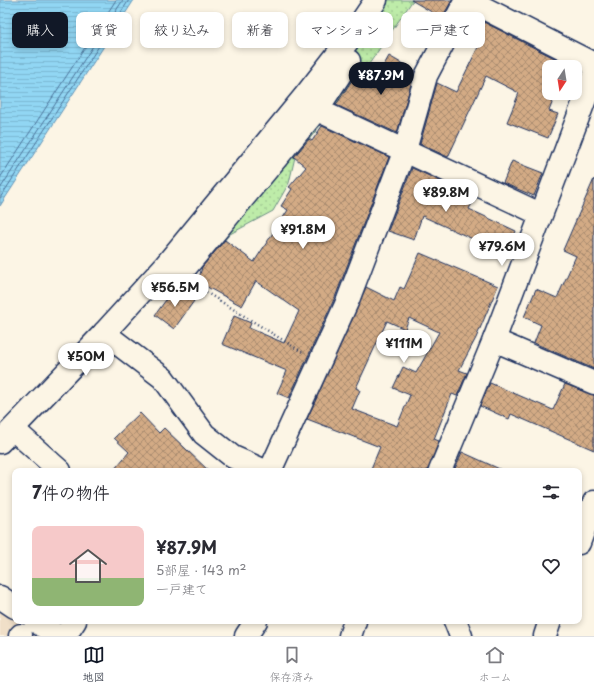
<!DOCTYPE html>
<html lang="ja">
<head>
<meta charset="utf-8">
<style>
  :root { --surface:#fff; --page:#f7f7f7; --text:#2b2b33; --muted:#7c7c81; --line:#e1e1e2; --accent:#111827 }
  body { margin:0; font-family:"Playpen Sans","Klee One",sans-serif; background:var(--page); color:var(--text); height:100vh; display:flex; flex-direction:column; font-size:15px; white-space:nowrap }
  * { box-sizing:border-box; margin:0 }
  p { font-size:13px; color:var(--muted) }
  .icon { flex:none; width:22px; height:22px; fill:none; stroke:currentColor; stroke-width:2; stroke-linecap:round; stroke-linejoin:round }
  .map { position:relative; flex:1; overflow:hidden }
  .panel { position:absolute; left:12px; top:468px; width:570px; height:156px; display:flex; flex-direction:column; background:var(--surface); border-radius:8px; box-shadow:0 2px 6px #0003 }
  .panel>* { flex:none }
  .top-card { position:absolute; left:12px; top:12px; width:570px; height:36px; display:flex; gap:8px }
  .needle { width:26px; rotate:192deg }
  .buttons { position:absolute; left:542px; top:60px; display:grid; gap:8px }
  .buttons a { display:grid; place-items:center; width:40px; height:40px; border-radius:8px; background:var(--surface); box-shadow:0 2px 6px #0003; font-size:20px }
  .price { position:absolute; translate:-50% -34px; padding:0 9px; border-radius:14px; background:#fff; color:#222; font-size:13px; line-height:26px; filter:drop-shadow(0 1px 2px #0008) }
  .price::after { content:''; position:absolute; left:50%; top:24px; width:12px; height:9px; margin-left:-6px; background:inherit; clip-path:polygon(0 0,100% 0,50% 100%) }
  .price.on { background:var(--accent); color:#fff }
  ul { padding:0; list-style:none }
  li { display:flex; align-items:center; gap:12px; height:100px; padding:0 20px }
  li span { display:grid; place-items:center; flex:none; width:112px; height:80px; border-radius:8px; color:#555 }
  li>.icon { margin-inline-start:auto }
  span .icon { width:48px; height:48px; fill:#fffc; stroke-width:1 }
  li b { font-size:17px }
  h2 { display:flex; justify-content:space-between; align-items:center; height:48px; padding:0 20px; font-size:17px }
  .pill { padding:0 14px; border-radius:8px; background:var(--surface); box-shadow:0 2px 6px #0003; font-size:14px; line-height:36px }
  .pill.on { background:var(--accent); color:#fff }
  .dock { display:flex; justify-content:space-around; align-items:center; height:56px; border-top:1px solid var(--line); background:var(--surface); font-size:11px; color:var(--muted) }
  .dock a { display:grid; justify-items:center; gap:2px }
  .dock .on { color:var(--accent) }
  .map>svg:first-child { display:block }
</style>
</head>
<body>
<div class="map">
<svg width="594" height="636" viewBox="0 0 594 636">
  <defs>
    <pattern id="park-dots" width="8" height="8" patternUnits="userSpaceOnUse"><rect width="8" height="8" fill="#beeca9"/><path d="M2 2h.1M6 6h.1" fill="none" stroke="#a3cb94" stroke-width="1.8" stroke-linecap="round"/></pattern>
    <pattern id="water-rules" width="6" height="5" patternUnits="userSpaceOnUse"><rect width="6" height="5" fill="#91d6f3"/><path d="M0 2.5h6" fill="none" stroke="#7cb8d3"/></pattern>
    <pattern id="building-cross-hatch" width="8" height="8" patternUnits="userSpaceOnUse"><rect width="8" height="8" fill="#d3ab85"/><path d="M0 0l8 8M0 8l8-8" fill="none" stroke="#aa8c70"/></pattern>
  </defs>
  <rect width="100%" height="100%" fill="#fcf5e5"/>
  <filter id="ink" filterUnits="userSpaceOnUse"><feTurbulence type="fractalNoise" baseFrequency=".025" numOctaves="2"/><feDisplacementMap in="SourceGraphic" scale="8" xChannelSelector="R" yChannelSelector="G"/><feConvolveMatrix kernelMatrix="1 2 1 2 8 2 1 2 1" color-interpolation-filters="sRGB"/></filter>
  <g filter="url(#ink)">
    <polygon fill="#f0dfc8" points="0,609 15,619 15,621 18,621 40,636 0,636"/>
    <polygon fill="url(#park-dots)" stroke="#6c8e84" points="368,0 413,0 367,67 295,157 289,183 273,211 230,234 173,298 150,274"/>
    <polygon fill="url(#water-rules)" stroke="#6293b7" points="0,0 134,0 0,206"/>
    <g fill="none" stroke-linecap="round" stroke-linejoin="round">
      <g stroke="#4a729a" stroke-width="1">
        <polyline points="0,178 116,0"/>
        <polyline points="0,189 123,0"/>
        <polyline points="0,198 129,0"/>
      </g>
    </g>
    <g fill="url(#building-cross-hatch)" stroke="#1b2f5e" fill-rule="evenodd">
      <polygon points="411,0 452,0 442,18"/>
      <polygon points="472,16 562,62 560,67 549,67 547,93 556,93 549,111 558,114 548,138 507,122 519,93 486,76 448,157 420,144 437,83 456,92 484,35 466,26"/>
      <polygon points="389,56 415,71 397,133 336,105 352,80 370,90"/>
      <polygon points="322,126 389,157 336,295 289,398 277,393 287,371 222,344 234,316 251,323 249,328 284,343 299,311 256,281 242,306 198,282 202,267 225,240 254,262 288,210 281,206 292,189 289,187 306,167 294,157 309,139 312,141"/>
      <polygon points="512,161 543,173 534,196 503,183"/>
      <polygon points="412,168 475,197 469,209 516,231 506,254 422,216 414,240 388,231"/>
      <polygon points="594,179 594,369 534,343 541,325 524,317 536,289 557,298 576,256 563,250"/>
      <path d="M420 253 498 286 476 338 459 370 467 373 457 396 452 394 434 439 439 441 428 471H370L380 447 307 419 366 287 394 301 400 287 404 289ZM409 318 439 332 416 373 403 367 393 388 410 395 397 426 352 409 360 390 356 388 387 321 405 329Z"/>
      <polygon points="179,290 194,301 174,329 155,315 171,293"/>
      <polygon points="490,383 553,410 565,384 594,395 594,450 511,414 509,419 480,406"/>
      <polygon points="140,413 159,433 164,428 209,471 113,471 129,452 114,438"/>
      <polygon points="462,452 504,471 454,471"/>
    </g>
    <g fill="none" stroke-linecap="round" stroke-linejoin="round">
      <defs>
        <g id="minor">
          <polyline points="468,0 594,64"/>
          <polyline points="307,99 326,114 540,214"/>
          <polyline points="146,288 177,278 318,108 349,61"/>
          <polyline points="104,333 163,378 204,434 233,457 265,471"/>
          <polyline points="494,340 594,383"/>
          <polyline points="13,429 60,471"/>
          <polyline points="0,442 104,333 164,267 304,97 351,37 376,0"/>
          <polyline points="270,471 348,300 405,150 426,76 466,0"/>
          <polyline points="0,597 15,607"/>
          <polyline points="35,621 58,636"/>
          <polyline points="20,636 21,635"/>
          <polyline points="65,636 75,621"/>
          <polyline points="246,636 256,621"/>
          <polyline points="350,636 355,621"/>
        </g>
        <g id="major">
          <polyline points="440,471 494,340 594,75"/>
          <polyline points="579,543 594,502"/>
          <polyline points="455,621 461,636"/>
          <polyline points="545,636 550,621"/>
        </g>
      </defs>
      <use href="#minor" stroke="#1b2f5e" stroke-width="25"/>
      <use href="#major" stroke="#1b2f5e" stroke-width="25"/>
      <polyline stroke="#1b2f5e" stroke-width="2.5" stroke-dasharray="1 3" stroke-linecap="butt" points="196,286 302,352"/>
      <use href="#minor" stroke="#fcf5e5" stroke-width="22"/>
      <use href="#major" stroke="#fcf5e5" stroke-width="22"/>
    </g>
  </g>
</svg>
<div class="buttons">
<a><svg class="needle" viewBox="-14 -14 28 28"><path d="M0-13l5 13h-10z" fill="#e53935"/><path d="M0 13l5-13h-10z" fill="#7c7c81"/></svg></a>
</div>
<b class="price on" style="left:381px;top:96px">¥87.9M</b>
<b class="price" style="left:446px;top:213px">¥89.8M</b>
<b class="price" style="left:303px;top:250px">¥91.8M</b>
<b class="price" style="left:502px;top:267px">¥79.6M</b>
<b class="price" style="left:175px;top:308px">¥56.5M</b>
<b class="price" style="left:404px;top:364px">¥111M</b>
<b class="price" style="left:86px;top:377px">¥50M</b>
<div class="top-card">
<a class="pill on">購入</a>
<a class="pill">賃貸</a>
<a class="pill">絞り込み</a>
<a class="pill">新着</a>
<a class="pill">マンション</a>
<a class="pill">一戸建て</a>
</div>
<section class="panel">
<h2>7件の物件<svg class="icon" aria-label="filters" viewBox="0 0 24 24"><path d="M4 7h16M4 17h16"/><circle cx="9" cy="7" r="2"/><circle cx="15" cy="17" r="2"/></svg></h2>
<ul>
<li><span style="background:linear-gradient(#f6c9c9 65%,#8fb573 0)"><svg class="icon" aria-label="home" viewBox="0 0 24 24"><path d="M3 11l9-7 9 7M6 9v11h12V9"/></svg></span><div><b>¥87.9M</b><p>5部屋 · 143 m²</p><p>一戸建て</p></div><svg class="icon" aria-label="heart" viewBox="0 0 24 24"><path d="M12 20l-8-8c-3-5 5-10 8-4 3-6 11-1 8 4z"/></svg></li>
</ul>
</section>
</div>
<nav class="dock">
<a class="on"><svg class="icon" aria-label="map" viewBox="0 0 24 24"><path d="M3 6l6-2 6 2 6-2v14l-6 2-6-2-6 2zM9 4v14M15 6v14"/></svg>地図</a>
<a><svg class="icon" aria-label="saved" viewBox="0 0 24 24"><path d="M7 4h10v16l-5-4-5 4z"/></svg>保存済み</a>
<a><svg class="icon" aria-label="home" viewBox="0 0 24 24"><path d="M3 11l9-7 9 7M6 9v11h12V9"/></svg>ホーム</a>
</nav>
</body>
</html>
